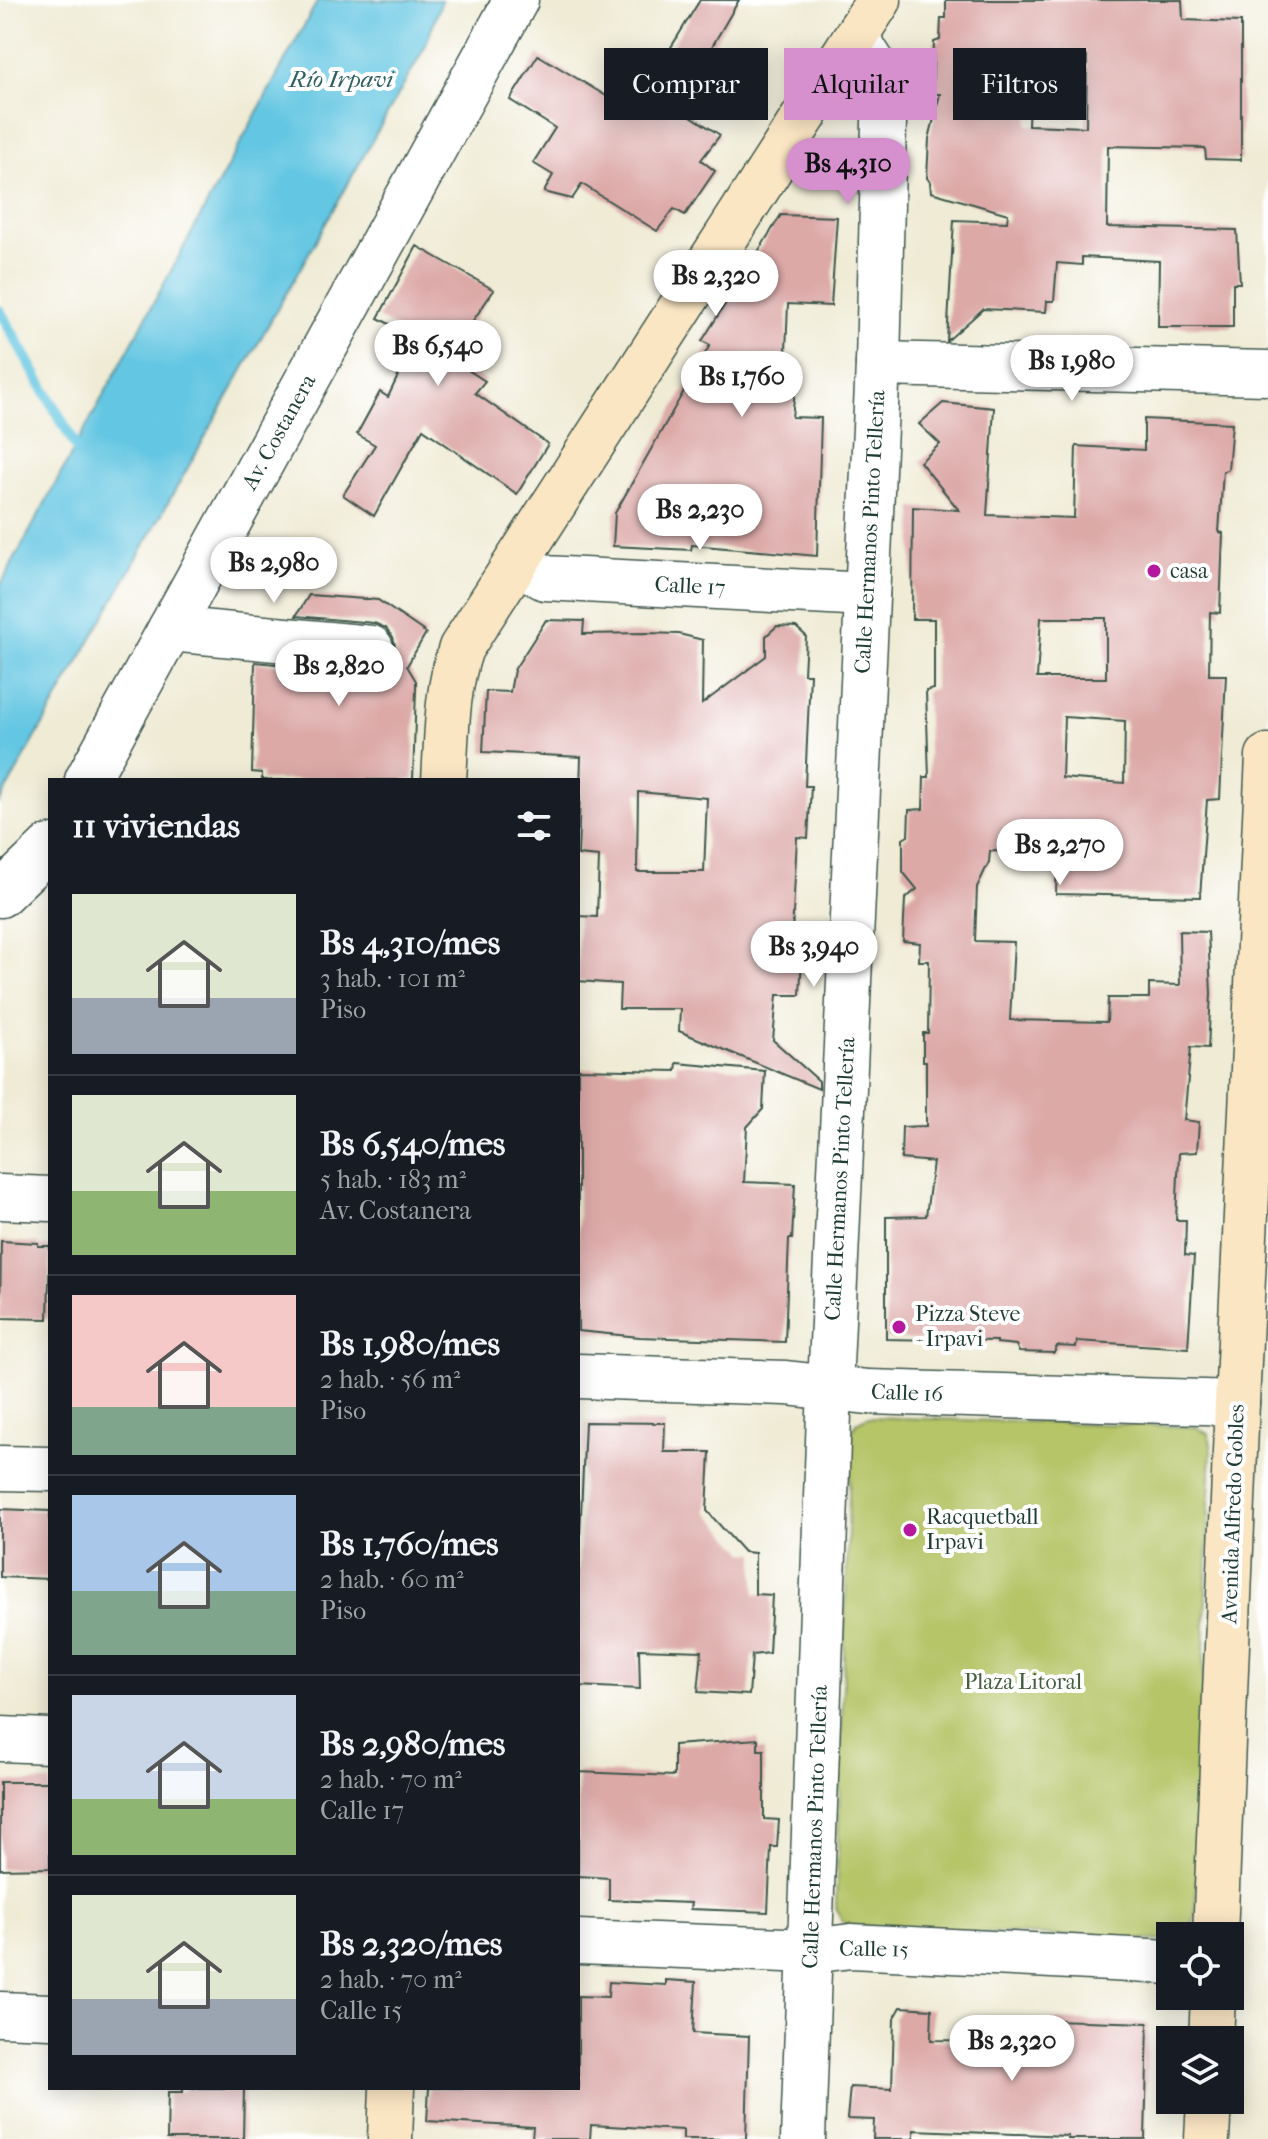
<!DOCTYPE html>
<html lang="es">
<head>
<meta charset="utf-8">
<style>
  :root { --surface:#171b24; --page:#242831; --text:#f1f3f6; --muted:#9ea1a6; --line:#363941; --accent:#d690ce }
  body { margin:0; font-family:"IM FELL French Canon",serif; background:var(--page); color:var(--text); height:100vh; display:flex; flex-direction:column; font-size:30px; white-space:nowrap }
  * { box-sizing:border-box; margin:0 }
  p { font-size:26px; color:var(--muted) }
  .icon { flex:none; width:44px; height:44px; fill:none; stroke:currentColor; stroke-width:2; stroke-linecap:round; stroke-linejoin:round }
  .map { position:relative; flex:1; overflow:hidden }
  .details { position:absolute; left:48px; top:778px; width:532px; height:1312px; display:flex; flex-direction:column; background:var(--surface); border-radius:0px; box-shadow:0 4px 20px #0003 }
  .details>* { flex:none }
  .banner { position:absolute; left:604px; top:48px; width:544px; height:72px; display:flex; gap:16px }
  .buttons { position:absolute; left:1156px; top:1922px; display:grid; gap:16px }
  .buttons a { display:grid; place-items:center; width:88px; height:88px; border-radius:0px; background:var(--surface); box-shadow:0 4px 20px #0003; font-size:40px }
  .price { position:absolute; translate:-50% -68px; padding:0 18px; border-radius:28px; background:#fff; color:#222; font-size:26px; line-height:52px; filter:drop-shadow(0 2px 4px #0008) }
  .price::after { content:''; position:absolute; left:50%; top:48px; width:24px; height:18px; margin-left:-12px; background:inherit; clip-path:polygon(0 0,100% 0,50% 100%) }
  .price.current { background:var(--accent); color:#111 }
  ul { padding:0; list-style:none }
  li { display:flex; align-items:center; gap:24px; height:200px; padding:0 24px }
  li+li { border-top:2px solid var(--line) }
  li span { display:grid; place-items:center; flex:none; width:224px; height:160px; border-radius:0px; color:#555 }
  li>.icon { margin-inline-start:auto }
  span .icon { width:96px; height:96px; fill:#fffc; stroke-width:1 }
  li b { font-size:34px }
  h2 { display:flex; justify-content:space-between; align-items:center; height:96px; padding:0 24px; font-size:34px }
  .tag { padding:0 28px; border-radius:0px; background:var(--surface); box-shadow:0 4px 20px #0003; font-size:28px; line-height:72px }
  .tag.current { background:var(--accent); color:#111 }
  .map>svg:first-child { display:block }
</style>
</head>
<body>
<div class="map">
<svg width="1268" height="2139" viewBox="0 0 1268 2139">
  <rect width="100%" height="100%" fill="#fff"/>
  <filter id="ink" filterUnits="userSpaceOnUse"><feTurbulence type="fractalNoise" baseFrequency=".0125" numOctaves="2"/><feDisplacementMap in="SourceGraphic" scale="16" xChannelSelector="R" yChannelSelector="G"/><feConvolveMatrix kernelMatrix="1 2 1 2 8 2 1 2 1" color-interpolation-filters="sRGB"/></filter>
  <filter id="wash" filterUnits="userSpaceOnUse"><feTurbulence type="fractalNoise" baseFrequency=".006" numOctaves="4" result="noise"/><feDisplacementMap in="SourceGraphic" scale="32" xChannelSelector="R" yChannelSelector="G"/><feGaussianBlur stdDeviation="1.8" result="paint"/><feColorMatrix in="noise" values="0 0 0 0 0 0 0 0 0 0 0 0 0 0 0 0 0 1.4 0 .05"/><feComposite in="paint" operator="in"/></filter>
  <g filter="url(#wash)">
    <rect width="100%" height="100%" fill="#efebd5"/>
    <polygon fill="#b5c568" stroke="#6a814e" stroke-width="2" points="868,1417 1196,1427 1208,1434 1211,1444 1195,1918 1187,1936 1170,1936 1170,1941 851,1926 842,1921 836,1909 851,1434 856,1423"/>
    <polygon fill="#64c6e2" stroke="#42828b" stroke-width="2" points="318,0 442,0 425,47 0,801 0,586"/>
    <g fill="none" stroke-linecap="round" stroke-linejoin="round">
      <polyline stroke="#64c6e2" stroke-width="11" points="0,311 82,457"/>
    </g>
    <g id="blocks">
      <g fill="#dca9a7" fill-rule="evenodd">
        <polygon points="700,0 739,0 677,107 720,135 701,160 715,171 685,215 674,209 657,231 582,184 572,199 544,192 553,175 533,163 555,128 510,100 538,55 608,97 625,73 646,88"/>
        <path d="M946 0H1182L1183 20 1241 22V160L1206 159 1205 148 1108 146 1107 227 1237 230 1240 283H1233V327H1158L1159 261 1082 257V265L1057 263 1054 301H1047L1046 312 983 309 947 341 954 220 1007 222 1008 214 931 192 930 182 927 178 929 139 940 94H932L934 42 940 40 941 18H946ZM1031 56H1087L1086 127 1028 125Z"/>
        <polygon points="781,215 837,217 831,306 788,304 785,374 797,374 792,417 821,418 817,556 692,545 691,550 613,546 615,513 710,345 702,341"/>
        <polygon points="417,246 494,290 448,357 485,381 475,393 548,444 517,494 423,429 374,516 343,495 375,445 357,434 380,392 388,397 416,338 378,318"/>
        <path d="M943 403 994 408 987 515 1074 518 1076 446 1144 450V419L1232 423 1228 470 1223 471 1219 532 1223 533 1220 613 1210 612 1209 675H1226L1220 799 1207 800 1200 897 1056 894 1057 855 1029 852 990 851 989 862 977 887 975 941 1014 942 1010 1020 1107 1022 1108 998H1149V984L1180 985 1179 931 1208 932 1211 994 1208 1048 1191 1047 1184 1120 1199 1122 1197 1152 1179 1153 1176 1220H1186L1185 1255 1194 1256 1188 1348 1077 1341 1076 1347 1057 1346 1054 1353 1019 1352 1016 1345 997 1343V1341L886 1339V1217L926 1216 933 1162 901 1159 902 1127 926 1126V1061H923V1033H928L929 961H919L920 943 903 941 905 899 917 889 903 872V839L908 836 909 810 923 809 924 777H929L926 691 934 689V619H912L913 507 959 510 920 462 940 444 919 424ZM1041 618H1106V678H1037ZM1064 717 1125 721 1124 783 1062 778Z"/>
        <polygon points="309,595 378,600 426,633 407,666 416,681 416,689 413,780 262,780 262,773 252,772 255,662 369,673 382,670 391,663 396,651 393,637 386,628 374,623 296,616"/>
        <path d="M546 620 584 621 583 634 647 633 679 634 703 640 702 704 766 656V636L777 626 796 627 806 636 804 674H810L805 786H811L808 838 797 837 791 953H802L800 995H777L773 1040 819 1081V1089L679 1031 680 1009H619L620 984 578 981V916L597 917 599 857 578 855 581 757 483 752 486 691 510 692 514 670ZM638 792 707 798 704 872H637Z"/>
        <polygon points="677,1063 765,1071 763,1109 747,1127 744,1182 795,1184 792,1239 789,1239 785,1342 640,1337 578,1331 578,1069 676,1071"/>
        <polygon points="1,1241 38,1243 38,1246 50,1246 48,1319 0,1318"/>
        <polygon points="585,1422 665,1423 664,1452 710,1452 707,1511 744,1552 755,1553 755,1594 772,1595 769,1653 752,1655 749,1695 698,1692 702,1651 639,1649 640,1689 578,1686 578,1583"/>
        <polygon points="0,1509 50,1511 50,1579 0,1577"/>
        <polygon points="758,1739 758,1750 764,1750 764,1819 779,1820 777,1847 771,1847 768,1912 690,1909 691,1903 609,1900 609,1878 578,1876 578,1772 674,1776 674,1745"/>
        <polygon points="0,1782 50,1782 50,1868 0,1869"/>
        <polygon points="666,1980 696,1982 693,2033 749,2036 746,2139 683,2139 683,2130 591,2125 590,2139 532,2139 533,2127 427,2121 429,2088 578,2088 578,1996 608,1997 609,1982 666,1985"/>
        <polygon points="901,2007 932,2009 931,2040 1052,2042 1053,2020 1148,2023 1145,2139 1068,2139 1068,2136 914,2130 914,2139 873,2139 874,2120 847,2119 850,2087 892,2089 894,2019"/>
        <polygon points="183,2088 244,2088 243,2139 167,2139 168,2092 183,2092"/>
      </g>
    </g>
  </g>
  <g filter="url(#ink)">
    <use href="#blocks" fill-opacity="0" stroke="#3e574c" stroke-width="2"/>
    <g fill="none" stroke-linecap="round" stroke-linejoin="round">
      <defs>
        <g id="street">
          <polyline points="878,364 1268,373"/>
          <polyline points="518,562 545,578 867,595"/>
          <polyline points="170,629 371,648"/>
          <polyline points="87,780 516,0"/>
          <polyline points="0,895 50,847"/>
          <polyline points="0,1197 50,1199"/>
          <polyline points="578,1376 786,1383 868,1392 1237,1403"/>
          <polyline points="0,1468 50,1469"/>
          <polyline points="0,1739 50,1741"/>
          <polyline points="578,1942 811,1951 851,1946 1170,1962"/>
          <polyline points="0,2014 50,2016"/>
          <polyline points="803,2139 830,1386 878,364 885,82 856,37"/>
        </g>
        <g id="secondary">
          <path d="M444 780C447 735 446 691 461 648L879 0"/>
          <polyline points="1215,1936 1237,1403 1268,756"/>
          <polyline points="1211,2040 1213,1996"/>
          <polyline points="390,2139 392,2088"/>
          <polyline points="1207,2139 1209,2100"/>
        </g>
      </defs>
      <use href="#street" stroke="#3e574c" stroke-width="47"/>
      <use href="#secondary" stroke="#3e574c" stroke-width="47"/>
      <use href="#street" stroke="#fff" stroke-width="44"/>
      <use href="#secondary" stroke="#fbe6c4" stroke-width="44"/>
    </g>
  </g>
  <g fill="#b5179e" stroke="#fff" stroke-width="3">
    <circle cx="1154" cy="571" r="8"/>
    <circle cx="899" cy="1327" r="8"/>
    <circle cx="910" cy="1530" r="8"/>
  </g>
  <g text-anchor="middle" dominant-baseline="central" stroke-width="8" stroke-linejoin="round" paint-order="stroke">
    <g font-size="22" fill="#1f3d34" stroke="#fff">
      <text transform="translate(279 432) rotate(-61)">Av. Costanera</text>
      <text transform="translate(870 532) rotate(-87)">Calle Hermanos Pinto Tellería</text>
      <text transform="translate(690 586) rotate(3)">Calle 17</text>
      <text transform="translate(840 1179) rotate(-87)">Calle Hermanos Pinto Tellería</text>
      <text transform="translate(907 1393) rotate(2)">Calle 16</text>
      <text transform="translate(1233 1514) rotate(-88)">Avenida Alfredo Gobles</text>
      <text transform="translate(815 1827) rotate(-88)">Calle Hermanos Pinto Tellería</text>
      <text transform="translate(874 1949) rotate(1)">Calle 15</text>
    </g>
    <g font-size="22" fill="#1f3d34" stroke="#fff" text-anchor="start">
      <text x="1170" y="571">casa</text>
      <text x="915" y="1314">Pizza Steve<tspan x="915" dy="25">- Irpavi</tspan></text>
      <text x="926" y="1517">Racquetball<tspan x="926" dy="25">Irpavi</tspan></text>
    </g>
    <g font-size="22" fill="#445f41" stroke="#fff">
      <text x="1023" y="1682">Plaza Litoral</text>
    </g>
    <g font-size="24" font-style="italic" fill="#305f60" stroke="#fff">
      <text x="341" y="79">Río Irpavi</text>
    </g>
  </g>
</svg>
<div class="buttons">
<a><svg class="icon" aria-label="locate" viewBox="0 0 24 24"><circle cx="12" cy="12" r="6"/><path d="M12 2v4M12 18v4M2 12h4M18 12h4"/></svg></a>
<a><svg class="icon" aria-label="layers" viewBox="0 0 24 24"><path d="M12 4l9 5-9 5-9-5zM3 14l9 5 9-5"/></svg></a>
</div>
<b class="price current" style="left:848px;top:206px">Bs 4,310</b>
<b class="price" style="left:716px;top:318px">Bs 2,320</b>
<b class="price" style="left:438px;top:388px">Bs 6,540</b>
<b class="price" style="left:1072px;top:403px">Bs 1,980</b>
<b class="price" style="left:742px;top:419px">Bs 1,760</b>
<b class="price" style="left:700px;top:552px">Bs 2,230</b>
<b class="price" style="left:274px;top:605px">Bs 2,980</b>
<b class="price" style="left:339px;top:708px">Bs 2,820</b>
<b class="price" style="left:1060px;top:887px">Bs 2,270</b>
<b class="price" style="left:814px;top:989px">Bs 3,940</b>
<b class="price" style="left:1012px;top:2083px">Bs 2,320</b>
<div class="banner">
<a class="tag">Comprar</a>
<a class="tag current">Alquilar</a>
<a class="tag">Filtros</a>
</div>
<section class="details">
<h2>11 viviendas<svg class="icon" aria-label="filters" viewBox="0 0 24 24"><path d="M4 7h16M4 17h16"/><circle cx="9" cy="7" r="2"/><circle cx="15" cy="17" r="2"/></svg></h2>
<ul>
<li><span style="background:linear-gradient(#dfe7d0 65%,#9aa5b1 0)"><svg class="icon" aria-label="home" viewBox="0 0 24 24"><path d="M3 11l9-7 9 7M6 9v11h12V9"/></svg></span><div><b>Bs 4,310/mes</b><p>3 hab. · 101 m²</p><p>Piso</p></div></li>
<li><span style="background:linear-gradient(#dfe7d0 60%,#8fb573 0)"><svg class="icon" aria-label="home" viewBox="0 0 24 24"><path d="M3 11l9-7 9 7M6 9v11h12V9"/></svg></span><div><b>Bs 6,540/mes</b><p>5 hab. · 183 m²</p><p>Av. Costanera</p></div></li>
<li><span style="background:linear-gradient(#f6c9c9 70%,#7fa58c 0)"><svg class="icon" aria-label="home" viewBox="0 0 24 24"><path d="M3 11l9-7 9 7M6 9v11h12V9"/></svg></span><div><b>Bs 1,980/mes</b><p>2 hab. · 56 m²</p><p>Piso</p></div></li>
<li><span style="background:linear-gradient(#a9c7e8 60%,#7fa58c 0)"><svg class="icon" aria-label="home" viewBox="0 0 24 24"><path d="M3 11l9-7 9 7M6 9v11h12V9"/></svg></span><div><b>Bs 1,760/mes</b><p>2 hab. · 60 m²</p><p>Piso</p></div></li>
<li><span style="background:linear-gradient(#c9d6e8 65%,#8fb573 0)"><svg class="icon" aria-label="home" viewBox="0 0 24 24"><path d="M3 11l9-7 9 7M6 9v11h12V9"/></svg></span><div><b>Bs 2,980/mes</b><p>2 hab. · 70 m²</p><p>Calle 17</p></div></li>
<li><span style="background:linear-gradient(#dfe7d0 65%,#9aa5b1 0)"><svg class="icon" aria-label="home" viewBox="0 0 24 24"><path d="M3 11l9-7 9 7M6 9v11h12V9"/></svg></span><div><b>Bs 2,320/mes</b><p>2 hab. · 70 m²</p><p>Calle 15</p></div></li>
</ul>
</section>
</div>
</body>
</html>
